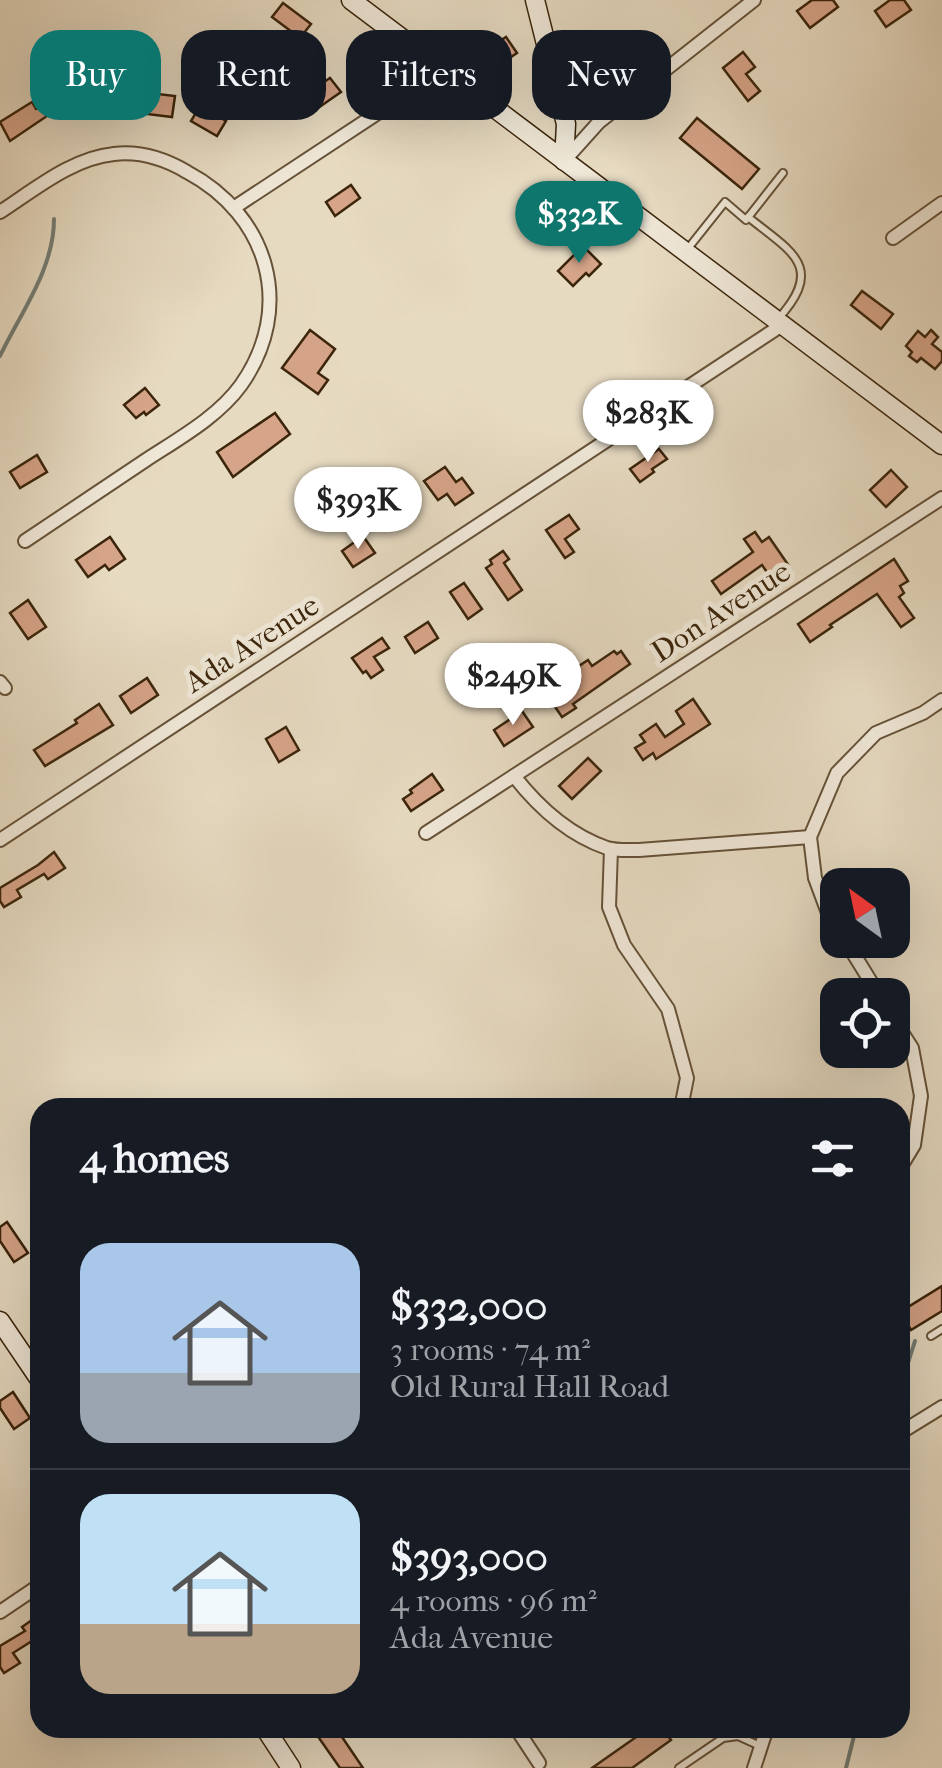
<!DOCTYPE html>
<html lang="en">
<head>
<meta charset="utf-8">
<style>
  :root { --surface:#171b24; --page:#20242c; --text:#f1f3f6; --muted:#9ea1a6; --line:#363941; --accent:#0f766e }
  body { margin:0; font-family:"IM FELL French Canon",serif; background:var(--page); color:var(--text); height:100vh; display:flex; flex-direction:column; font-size:38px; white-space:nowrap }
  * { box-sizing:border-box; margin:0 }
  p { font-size:32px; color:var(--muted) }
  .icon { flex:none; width:55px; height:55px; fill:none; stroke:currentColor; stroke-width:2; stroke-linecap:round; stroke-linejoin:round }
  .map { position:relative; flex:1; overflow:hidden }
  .details { position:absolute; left:30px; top:1098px; width:880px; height:640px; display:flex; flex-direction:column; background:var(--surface); border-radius:30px; box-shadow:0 10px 40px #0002 }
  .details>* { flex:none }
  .banner { position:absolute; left:30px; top:30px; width:882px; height:90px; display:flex; gap:20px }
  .needle { width:65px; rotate:327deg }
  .controls { position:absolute; left:820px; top:868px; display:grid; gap:20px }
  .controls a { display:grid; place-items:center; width:90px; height:90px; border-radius:20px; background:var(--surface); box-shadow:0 10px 40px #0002; font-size:50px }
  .price { position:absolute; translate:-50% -85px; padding:0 22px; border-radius:35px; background:#fff; color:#222; font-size:32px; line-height:65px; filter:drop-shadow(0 2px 5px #0008) }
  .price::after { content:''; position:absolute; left:50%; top:60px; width:30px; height:22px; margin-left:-15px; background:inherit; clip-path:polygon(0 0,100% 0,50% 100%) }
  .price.active { background:var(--accent); color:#fff }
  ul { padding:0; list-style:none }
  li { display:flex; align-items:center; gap:30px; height:250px; padding:0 50px }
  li+li { border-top:2px solid var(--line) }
  li span { display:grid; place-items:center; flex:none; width:280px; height:200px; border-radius:30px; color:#555 }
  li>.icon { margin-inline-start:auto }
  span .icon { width:120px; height:120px; fill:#fffc; stroke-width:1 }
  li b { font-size:42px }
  h2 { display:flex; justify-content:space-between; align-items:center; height:120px; padding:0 50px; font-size:42px }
  .pill { padding:0 35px; border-radius:30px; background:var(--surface); box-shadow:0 10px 40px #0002; font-size:35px; line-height:90px }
  .pill.active { background:var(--accent); color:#fff }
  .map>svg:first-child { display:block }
</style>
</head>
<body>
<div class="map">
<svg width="942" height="1768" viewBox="0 0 942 1768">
  <rect width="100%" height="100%" fill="#e6dac1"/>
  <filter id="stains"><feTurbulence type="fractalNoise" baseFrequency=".002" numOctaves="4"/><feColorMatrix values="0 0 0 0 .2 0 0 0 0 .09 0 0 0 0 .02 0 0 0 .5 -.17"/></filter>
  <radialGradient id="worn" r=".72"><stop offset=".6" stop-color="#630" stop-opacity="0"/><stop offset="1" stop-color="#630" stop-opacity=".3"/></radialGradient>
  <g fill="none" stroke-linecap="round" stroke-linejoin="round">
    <g stroke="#737d75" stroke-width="4">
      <path d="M0 356C21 312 54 269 54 219"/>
      <polyline points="900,1403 907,1366 915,1341"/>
      <polyline points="846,1768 856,1728"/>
    </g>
  </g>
  <g fill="#d6a488" stroke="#3b250b" stroke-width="2.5">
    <polygon points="812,0 833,0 838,7 810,28 797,11"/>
    <polygon points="890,0 904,0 911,10 886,27 875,11"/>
    <polygon points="283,3 311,24 300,38 272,17"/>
    <polygon points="506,37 517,53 492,70 480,54"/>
    <polygon points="743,52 755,67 746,74 760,91 748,101 723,68"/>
    <polygon points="330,78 341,92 308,115 292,91 302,84 305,90 316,83 318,86"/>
    <polygon points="141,92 175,96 172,117 139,113"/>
    <polygon points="32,102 36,109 41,107 47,116 10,141 0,122"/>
    <polygon points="200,106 226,121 217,136 191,121"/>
    <polygon points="697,118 759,169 742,189 680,138"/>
    <polygon points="351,185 360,198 335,216 326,202"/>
    <polygon points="583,246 601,264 589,276 586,273 573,286 558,271"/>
    <polygon points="862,291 893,314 881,329 851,305"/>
    <polygon points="310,330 335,349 318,373 328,380 318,394 282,368"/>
    <polygon points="931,330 938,337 932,344 942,352 942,361 935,369 921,358 917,362 909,356 912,352 906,346 918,331 925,337"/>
    <polygon points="145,388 159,405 146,415 144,412 136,418 124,405"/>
    <polygon points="275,413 290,434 233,477 217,452"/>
    <polygon points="659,449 667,459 652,469 654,472 640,482 630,469"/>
    <polygon points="37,455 47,472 20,488 10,472"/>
    <polygon points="445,467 456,482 462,478 473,493 455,505 447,494 438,500 424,481"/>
    <polygon points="891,470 907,487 886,507 870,490"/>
    <polygon points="569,515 579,529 565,539 574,552 565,558 546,530"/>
    <polygon points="755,532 762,542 769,537 789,566 771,578 762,565 721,594 712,581 753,552 744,539"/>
    <polygon points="363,536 375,553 353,567 342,551"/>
    <polygon points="110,537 125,559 109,570 105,565 88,577 76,560"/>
    <polygon points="503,551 509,559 504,563 522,590 508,600 486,568 492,564 490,560"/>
    <polygon points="894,559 908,581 900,586 904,593 899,597 914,618 901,627 877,594 830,625 832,627 810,642 798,624"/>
    <polygon points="464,583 482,609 468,619 450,592"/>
    <polygon points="28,600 46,627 28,639 10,613"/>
    <polygon points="428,622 438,638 415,653 405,637"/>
    <polygon points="382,638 389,648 374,657 383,670 371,678 366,671 363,673 352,658"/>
    <polygon points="614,651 617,654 621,651 630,664 573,704 576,708 562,717 549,698 572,682 570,680 579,673 576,668 588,660 592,666"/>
    <polygon points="147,678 158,695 131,713 120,696"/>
    <polygon points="693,699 710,724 656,759 653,753 643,760 635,748 645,742 640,735 656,724 665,737 684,724 676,711"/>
    <polygon points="99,704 113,725 45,766 34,750 77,723 75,720"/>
    <polygon points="522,711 533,727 504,746 494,730"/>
    <polygon points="286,727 299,750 279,762 266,739"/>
    <polygon points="588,758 601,771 572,799 559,786"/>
    <polygon points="432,774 443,790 411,811 403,799 412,793 410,790"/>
    <polygon points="54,852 65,868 48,879 44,874 17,890 21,897 4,907 0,901 0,888 38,865"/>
    <polygon points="7,1222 28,1253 14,1262 0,1241 0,1227"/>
    <polygon points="942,1286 942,1311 911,1330 900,1312"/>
    <polygon points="13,1392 30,1418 14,1429 0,1408 0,1401"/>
    <polygon points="36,1617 40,1623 40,1653 32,1641 13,1653 20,1663 4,1673 0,1667 0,1646 25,1631 22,1627"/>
    <polygon points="312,1728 336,1728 363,1768 340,1768"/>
    <polygon points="649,1728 662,1728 671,1740 632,1768 592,1768"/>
  </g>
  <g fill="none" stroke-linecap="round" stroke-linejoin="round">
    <defs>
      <g id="lane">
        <path d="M748 217C792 252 826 267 777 320"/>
        <polyline points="686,251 725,202 746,220 783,173"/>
        <polyline points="931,1336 942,1329"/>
        <polyline points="679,1768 723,1738 738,1736 760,1746"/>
      </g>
      <g id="street">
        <polyline points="564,161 599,122 754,0"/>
        <polyline points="235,207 443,70"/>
        <path d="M0 212C34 190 72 158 114 154 140 151 165 159 187 172 268 215 296 307 241 385 218 417 178 439 146 460 106 487 65 514 25 541"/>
        <polyline points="893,238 942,203"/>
        <polyline points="0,682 5,688"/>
        <path d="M514 776C539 808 569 835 607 848 617 851 629 850 639 850L810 837"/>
        <polyline points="426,833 942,498"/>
        <polyline points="0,840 782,325"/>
        <polyline points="611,849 609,907 624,945 668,1009 687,1078 681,1108"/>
        <polyline points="838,928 828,913 815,878 810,837 837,773 876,733 923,713 942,700"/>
        <polyline points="845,940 879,995"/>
        <polyline points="892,1017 912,1048 921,1096 914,1145 900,1168"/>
        <polyline points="900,1433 942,1407"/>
        <polyline points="0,1612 40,1585"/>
        <polyline points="516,1728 539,1763"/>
        <polyline points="754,1768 767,1728"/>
      </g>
      <g id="secondary">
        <polyline points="351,0 942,445"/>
        <polyline points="535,0 566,124 564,161"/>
        <polyline points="0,1321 40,1380"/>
        <polyline points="265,1728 291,1768"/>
      </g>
    </defs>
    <use href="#lane" stroke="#665238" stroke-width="10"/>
    <use href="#street" stroke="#665238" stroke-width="16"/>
    <use href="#secondary" stroke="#3b250b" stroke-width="21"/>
    <use href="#lane" stroke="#efe7d7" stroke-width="6"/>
    <use href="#street" stroke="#efe7d7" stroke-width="12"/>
    <use href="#secondary" stroke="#efe7d7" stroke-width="18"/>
  </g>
  <g text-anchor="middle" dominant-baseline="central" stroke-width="10" stroke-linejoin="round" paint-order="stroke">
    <g font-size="30" fill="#3b250b" stroke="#efe7d7">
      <text transform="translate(721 612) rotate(-33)">Don Avenue</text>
      <text transform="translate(252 644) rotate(-33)">Ada Avenue</text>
    </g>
  </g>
  <rect width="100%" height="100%" filter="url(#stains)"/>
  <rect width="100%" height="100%" fill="url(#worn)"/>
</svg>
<div class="controls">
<a><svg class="needle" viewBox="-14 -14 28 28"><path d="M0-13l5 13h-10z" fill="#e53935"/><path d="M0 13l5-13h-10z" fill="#9ea1a6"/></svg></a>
<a><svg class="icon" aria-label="locate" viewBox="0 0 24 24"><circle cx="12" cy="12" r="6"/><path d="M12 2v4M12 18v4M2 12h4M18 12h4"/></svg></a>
</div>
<b class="price active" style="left:579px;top:266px">$332K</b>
<b class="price" style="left:648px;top:465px">$283K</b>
<b class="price" style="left:358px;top:552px">$393K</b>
<b class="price" style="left:513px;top:728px">$249K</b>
<div class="banner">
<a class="pill active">Buy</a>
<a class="pill">Rent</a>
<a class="pill">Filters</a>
<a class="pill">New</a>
</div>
<section class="details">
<h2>4 homes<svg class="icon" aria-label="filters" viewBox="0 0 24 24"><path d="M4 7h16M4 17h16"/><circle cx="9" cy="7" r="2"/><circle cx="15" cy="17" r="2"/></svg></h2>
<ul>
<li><span style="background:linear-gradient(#a9c7e8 65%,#9aa5b1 0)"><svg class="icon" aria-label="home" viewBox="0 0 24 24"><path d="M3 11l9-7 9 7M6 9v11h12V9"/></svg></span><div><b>$332,000</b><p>3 rooms · 74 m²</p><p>Old Rural Hall Road</p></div></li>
<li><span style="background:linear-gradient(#bfe0f5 65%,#b9a48a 0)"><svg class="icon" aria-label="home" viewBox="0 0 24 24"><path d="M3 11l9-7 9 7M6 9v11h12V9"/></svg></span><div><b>$393,000</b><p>4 rooms · 96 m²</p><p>Ada Avenue</p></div></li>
</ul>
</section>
</div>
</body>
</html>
